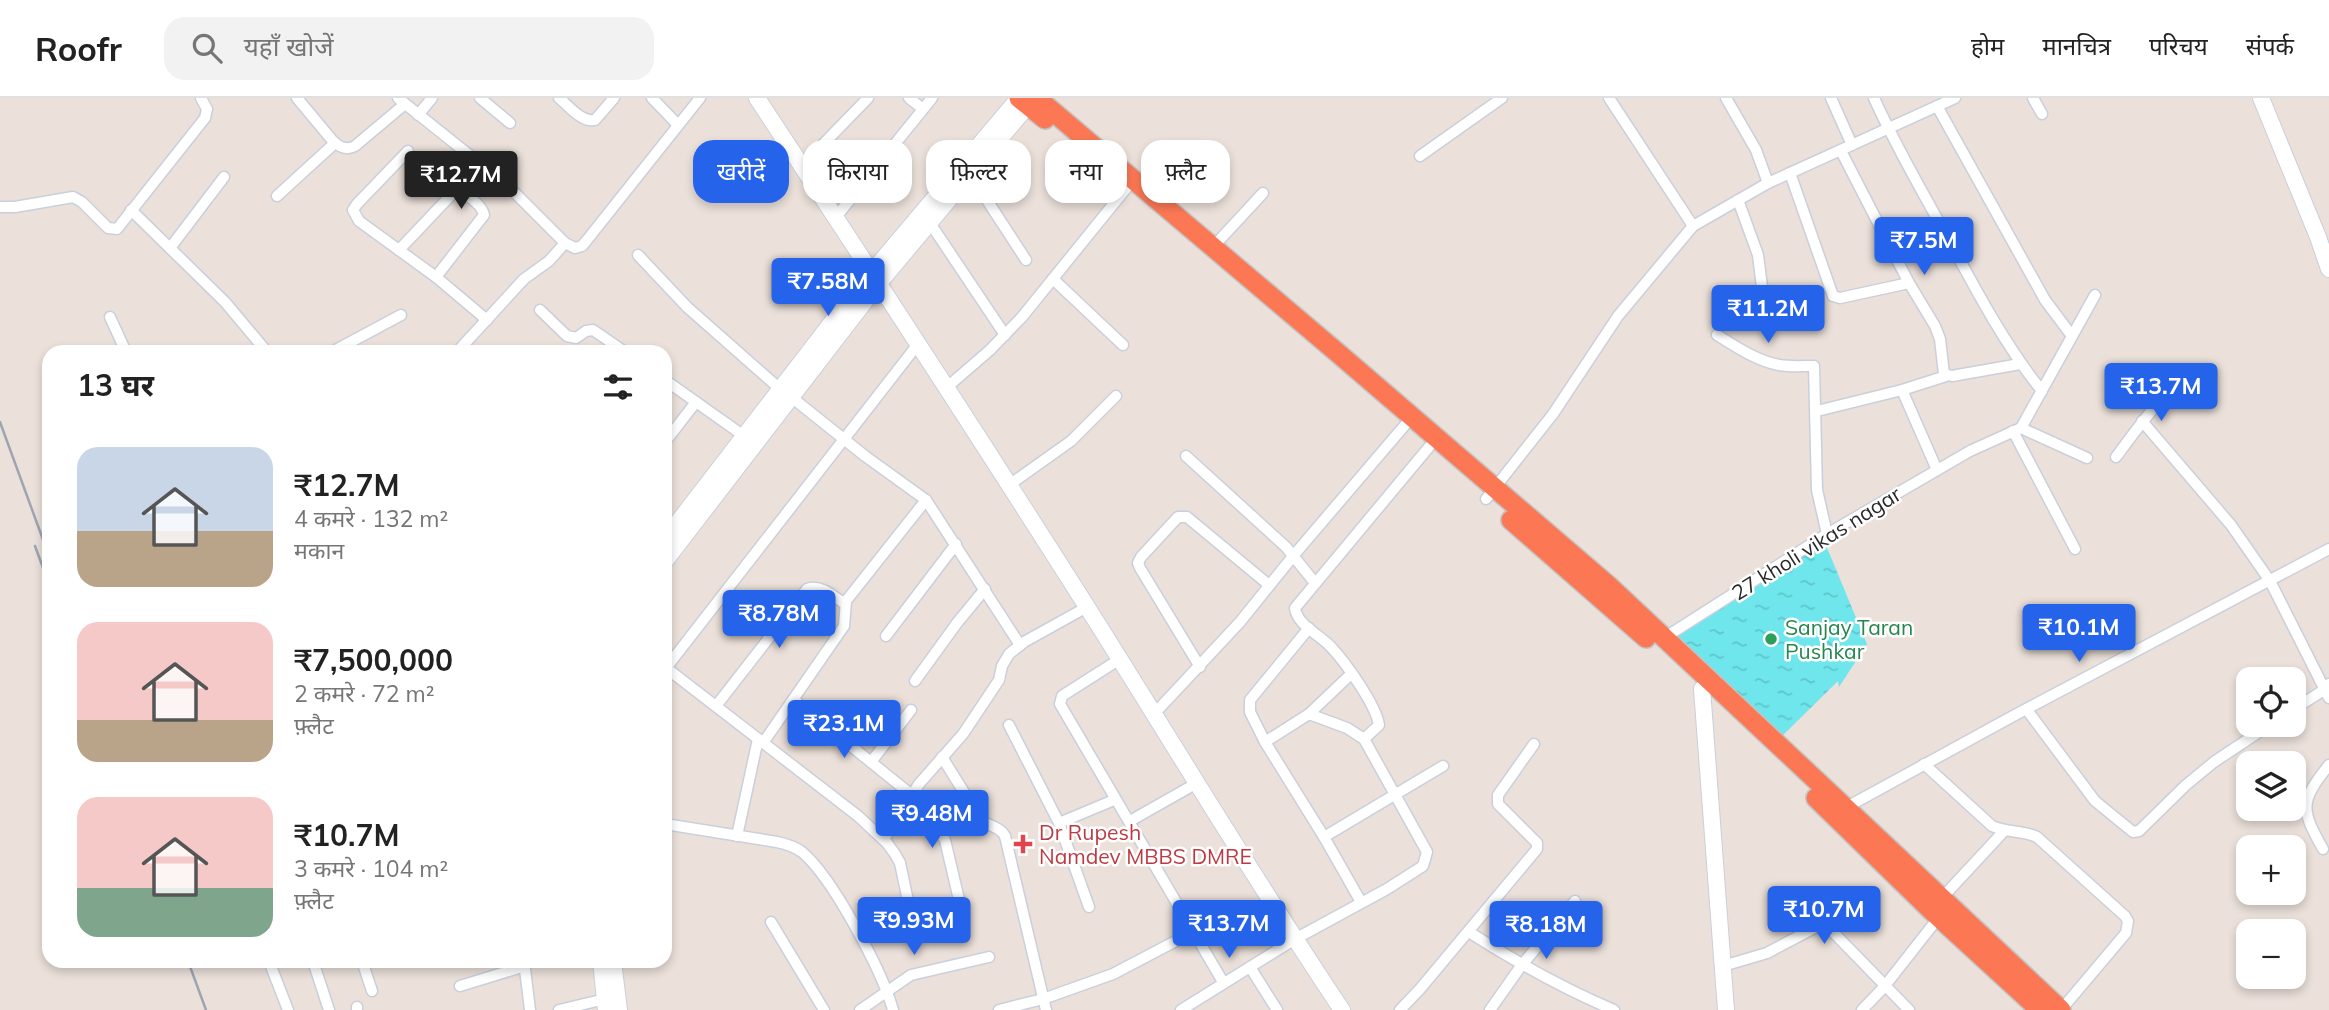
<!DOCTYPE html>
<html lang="hi">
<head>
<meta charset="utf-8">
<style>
  :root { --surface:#fff; --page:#f2f2f2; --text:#222; --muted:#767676; --line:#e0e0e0; --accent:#2563eb }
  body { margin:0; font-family:Mulish,"Noto Sans Devanagari",sans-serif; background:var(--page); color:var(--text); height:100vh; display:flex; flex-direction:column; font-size:26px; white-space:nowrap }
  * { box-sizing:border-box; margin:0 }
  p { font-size:23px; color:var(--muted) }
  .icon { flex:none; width:38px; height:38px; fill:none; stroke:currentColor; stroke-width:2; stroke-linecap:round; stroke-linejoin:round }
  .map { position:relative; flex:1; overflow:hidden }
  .details { position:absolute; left:42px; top:247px; width:630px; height:623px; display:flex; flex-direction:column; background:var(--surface); border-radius:21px; box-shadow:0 4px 10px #0003 }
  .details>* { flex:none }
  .guide { position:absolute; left:693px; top:42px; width:665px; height:63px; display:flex; gap:14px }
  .tools { position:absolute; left:2236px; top:569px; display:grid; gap:14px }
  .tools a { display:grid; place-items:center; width:70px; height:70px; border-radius:14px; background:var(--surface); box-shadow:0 4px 10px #0003; font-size:35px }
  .price { position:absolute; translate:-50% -60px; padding:0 16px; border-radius:7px; background:var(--accent); color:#fff; font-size:23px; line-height:46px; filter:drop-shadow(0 2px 4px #0008) }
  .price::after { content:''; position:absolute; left:50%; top:42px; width:21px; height:16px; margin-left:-10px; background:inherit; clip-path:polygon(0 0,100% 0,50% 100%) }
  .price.active { background:#222; color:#fff }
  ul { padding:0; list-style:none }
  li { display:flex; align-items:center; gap:21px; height:175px; padding:0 35px }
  li span { display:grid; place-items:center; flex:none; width:196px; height:140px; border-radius:21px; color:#555 }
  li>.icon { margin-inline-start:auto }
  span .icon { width:84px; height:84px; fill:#fffc; stroke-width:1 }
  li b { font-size:30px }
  h2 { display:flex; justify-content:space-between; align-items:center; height:84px; padding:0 35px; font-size:30px }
  .tag { padding:0 24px; border-radius:21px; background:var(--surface); box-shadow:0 4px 10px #0003; font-size:24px; line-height:63px }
  .tag.active { background:var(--accent); color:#fff }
  header { display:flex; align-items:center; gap:42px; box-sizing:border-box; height:98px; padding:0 35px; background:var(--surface); border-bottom:2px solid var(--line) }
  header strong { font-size:33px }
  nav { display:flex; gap:38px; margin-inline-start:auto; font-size:24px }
  .search { width:490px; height:63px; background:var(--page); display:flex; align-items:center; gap:18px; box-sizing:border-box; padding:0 24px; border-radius:21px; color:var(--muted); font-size:26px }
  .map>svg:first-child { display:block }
</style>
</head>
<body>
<header>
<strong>Roofr</strong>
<div class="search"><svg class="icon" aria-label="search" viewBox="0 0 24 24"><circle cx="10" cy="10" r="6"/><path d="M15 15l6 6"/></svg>यहाँ खोजें</div>
<nav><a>होम</a><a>मानचित्र</a><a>परिचय</a><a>संपर्क</a></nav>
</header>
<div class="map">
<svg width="2329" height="912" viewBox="0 0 2329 912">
  <defs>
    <pattern id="water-ripples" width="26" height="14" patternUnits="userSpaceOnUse" patternTransform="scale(1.75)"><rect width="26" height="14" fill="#6ee6ec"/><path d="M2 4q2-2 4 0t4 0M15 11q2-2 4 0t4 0" fill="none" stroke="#5fc5ca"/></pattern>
  </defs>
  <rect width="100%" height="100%" fill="#ebe0da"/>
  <polygon fill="url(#water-ripples)" points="1825,445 1867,546 1839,589 1838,583 1779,641 1671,535"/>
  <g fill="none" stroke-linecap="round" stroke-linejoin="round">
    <defs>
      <g id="street">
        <path d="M297 0 332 42C339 49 346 53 355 48L405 6"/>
        <polyline points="398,0 508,88 565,145 575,150 582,148 587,142 700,0"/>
        <polyline points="480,0 510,25"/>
        <path d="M559 0C569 8 582 25 595 22L614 0"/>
        <polyline points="652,0 678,27"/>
        <polyline points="909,0 923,11"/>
        <polyline points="1609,0 1693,128"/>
        <polyline points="1726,0 1756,52 1768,85"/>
        <polyline points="1831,0 1852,47"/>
        <path d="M1874 0C1896 49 1923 95 1949 142 1977 194 2005 247 2042 293"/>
        <polyline points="2033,0 2042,16"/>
        <polyline points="1937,8 2045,202 2072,238"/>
        <polyline points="418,17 432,0"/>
        <polyline points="408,53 357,106 353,112 359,123 436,179 487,222"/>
        <polyline points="1841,53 1909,185 1935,228 1940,241 1944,276 1952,278 2020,266"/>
        <polyline points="1420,58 1502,0"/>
        <polyline points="802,68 868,0"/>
        <polyline points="1790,75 1833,198 1840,200 1909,185"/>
        <polyline points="970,76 1026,162"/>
        <polyline points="277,98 335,45"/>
        <polyline points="1738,102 1758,157 1765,213 1771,217 1795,212"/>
        <polyline points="0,109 15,109 73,99 82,104 108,130 117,131 205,20 207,11 201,0"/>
        <polyline points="131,112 225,204 267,254"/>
        <polyline points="836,119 932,0"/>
        <polyline points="930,125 1005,237"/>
        <polyline points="1213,149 1263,95"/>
        <polyline points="170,150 224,79"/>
        <path d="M399 152 453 95C464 92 482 107 484 117L436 179"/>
        <polyline points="638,157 687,209 780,291"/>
        <polyline points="1053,181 1123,247"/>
        <polyline points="540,212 567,238 576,240 586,233 593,232 625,254"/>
        <polyline points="110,219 126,254"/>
        <path d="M1717 237C1736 249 1757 263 1779 267 1791 269 1803 268 1814 268L1817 392 1827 436"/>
        <polyline points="332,254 401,217"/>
        <polyline points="457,254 524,181 549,163 565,145"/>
        <polyline points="665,282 744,338"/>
        <polyline points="946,290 990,252 1022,219 1128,88"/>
        <polyline points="1902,292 1937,372"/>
        <polyline points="790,298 865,358 926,402 1020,547"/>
        <polyline points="1817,313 1902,292 1946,278"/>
        <polyline points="2142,323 2231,427 2270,483 2329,600"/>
        <polyline points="2021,330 2087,360"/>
        <polyline points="2013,333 2075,451"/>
        <polyline points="665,344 696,304"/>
        <polyline points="1186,358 1286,449 1315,485"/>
        <path d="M2116 359C2126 346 2168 286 2183 285 2191 284 2202 291 2209 293"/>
        <polyline points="1009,387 1071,343 1116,298"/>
        <polyline points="1486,401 1553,316 1618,218 1693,128 1768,85 1955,0"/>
        <polyline points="1309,530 1250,602 1250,614 1265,644 1324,739 1361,804"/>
        <polyline points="886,538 956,446"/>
        <polyline points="1664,540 1827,436 1970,353 2021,330 2095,197"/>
        <polyline points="1120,561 1062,598 1060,606 1223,884"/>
        <polyline points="665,569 858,718 887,745 895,756 900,765 914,831"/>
        <polyline points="1200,569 1140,470 1138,465 1141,459 1178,419 1187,419 1269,487"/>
        <polyline points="666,570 918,246"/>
        <polyline points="915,583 957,525 985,491"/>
        <polyline points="794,602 913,698"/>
        <path d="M716 608 807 491C821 486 833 498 845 506"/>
        <polyline points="2294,611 2324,592 2329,586"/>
        <polyline points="2027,612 2095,703 2133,734 2139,733 2186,687 2214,664 2271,626"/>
        <polyline points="1154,616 1240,524 1294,457 1405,327"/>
        <polyline points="1009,627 1059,725 1089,809"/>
        <path d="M1364 641 1379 627C1376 607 1346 565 1331 549 1320 537 1297 527 1295 510L1429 349"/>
        <polyline points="1265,644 1309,616 1351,576"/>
        <polyline points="763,645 844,528 846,503 926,402"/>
        <path d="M942 659 980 720C987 729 1000 728 1005 738L1046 912"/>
        <polyline points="871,664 911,612"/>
        <path d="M1924 666 1992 728C2007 735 2022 732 2037 739L2125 818 2128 823 2126 835 2061 912"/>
        <polyline points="916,692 922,707 945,742 961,810"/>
        <polyline points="1845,710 2015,617 2329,451"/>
        <polyline points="1130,723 1197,685"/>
        <polyline points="1059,725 1114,702"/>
        <path d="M665 726 777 744C786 746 794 748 802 754 833 780 882 873 893 912"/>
        <polyline points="737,738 758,641"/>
        <polyline points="1324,739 1443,668"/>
        <polyline points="884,741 919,686 963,636 999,582 1002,568 1009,556 1024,544 1087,509"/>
        <path d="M2323 751C2301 712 2299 704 2329 667"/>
        <polyline points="1941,801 2005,732"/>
        <polyline points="771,824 824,912"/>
        <path d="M1469 834C1516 864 1562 890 1614 912"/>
        <polyline points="269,863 288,912"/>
        <polyline points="313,863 329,912"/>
        <polyline points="362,863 372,893"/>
        <polyline points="524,863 530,912"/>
        <polyline points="1723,868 1767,855 1816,829 1832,833 1909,912"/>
        <polyline points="1250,869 1277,912"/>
        <polyline points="460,888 525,868"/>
        <polyline points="357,909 357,912"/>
        <polyline points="559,912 605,901"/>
        <polyline points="860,912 911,877 989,859"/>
        <polyline points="999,912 1043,901 1113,876 1193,834"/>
        <polyline points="1181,912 1295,841 1387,791 1423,768 1427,754 1364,641 1347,630 1309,616"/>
        <polyline points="1400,912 1420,891 1537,751 1537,745 1498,706 1498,697 1534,646"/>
        <polyline points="1490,912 1521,868 1575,803"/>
        <polyline points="1862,912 1884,889 1939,819"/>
      </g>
      <g id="secondary">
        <path d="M757 0C869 170 980 340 1089 512 1173 645 1254 781 1342 912"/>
        <polyline points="2261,0 2318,139 2329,171"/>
        <polyline points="665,441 856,193 1019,0"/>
        <polyline points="665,463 879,185 1034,0"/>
        <polyline points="1702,591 1726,912"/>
        <polyline points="601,863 606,912"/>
        <polyline points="613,863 619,912"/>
      </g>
      <g id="highway">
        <polyline points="1019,0 1045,21"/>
        <polyline points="1037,0 1339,256 1609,488 2061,912"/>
        <polyline points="1511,422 1646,540"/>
        <polyline points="1816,700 1932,813 2040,912"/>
      </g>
    </defs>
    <use href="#street" stroke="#c9d0db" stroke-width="13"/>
    <use href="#secondary" stroke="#c9d0db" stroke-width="18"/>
    <use href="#highway" stroke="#c3c3c3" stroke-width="22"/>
    <use href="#street" stroke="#fff" stroke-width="10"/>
    <use href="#secondary" stroke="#fff" stroke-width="16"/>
    <use href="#highway" stroke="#fc7855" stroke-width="19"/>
    <g stroke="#9da5b3" stroke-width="2.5">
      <polyline points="0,324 49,458"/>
      <polyline points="35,448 49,486"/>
      <polyline points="188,863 206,912"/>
    </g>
  </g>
  <circle fill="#2e9e5b" stroke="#fff" stroke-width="2.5" cx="1771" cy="541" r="7"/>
  <path fill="#e0444e" stroke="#fff" stroke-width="2.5" d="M1019.5 735.5h7v7h7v7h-7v7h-7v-7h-7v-7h7z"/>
  <g text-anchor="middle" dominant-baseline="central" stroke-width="5" stroke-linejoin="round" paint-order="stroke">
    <g font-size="21" fill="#292929" stroke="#fff">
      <text transform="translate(1816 445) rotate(-32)">27 kholi vikas nagar</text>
    </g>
    <g font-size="21" fill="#27864d" stroke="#fff" text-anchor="start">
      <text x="1785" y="529">Sanjay Taran<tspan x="1785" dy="24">Pushkar</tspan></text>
    </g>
    <g font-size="21" fill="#be3a42" stroke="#fff" text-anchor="start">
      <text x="1039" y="734">Dr Rupesh<tspan x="1039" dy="24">Namdev MBBS DMRE</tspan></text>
    </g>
  </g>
</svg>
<div class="tools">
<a><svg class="icon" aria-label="locate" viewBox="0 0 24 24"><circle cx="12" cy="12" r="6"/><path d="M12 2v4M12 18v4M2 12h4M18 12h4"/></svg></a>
<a><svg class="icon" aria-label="layers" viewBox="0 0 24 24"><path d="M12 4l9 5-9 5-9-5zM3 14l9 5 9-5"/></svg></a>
<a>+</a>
<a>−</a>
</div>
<b class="price active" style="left:461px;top:113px">₹12.7M</b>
<b class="price" style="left:1924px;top:179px">₹7.5M</b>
<b class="price" style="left:828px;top:220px">₹7.58M</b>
<b class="price" style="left:1768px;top:247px">₹11.2M</b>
<b class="price" style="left:2161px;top:325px">₹13.7M</b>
<b class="price" style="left:779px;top:552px">₹8.78M</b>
<b class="price" style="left:2079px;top:566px">₹10.1M</b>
<b class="price" style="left:844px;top:662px">₹23.1M</b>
<b class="price" style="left:932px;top:752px">₹9.48M</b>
<b class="price" style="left:1824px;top:848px">₹10.7M</b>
<b class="price" style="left:914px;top:859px">₹9.93M</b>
<b class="price" style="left:1229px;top:862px">₹13.7M</b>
<b class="price" style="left:1546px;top:863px">₹8.18M</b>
<div class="guide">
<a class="tag active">खरीदें</a>
<a class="tag">किराया</a>
<a class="tag">फ़िल्टर</a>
<a class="tag">नया</a>
<a class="tag">फ़्लैट</a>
</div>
<section class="details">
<h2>13 घर<svg class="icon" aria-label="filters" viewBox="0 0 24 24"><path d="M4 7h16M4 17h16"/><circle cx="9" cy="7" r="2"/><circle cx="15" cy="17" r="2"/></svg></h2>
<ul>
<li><span style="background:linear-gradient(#c9d6e8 60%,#b9a48a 0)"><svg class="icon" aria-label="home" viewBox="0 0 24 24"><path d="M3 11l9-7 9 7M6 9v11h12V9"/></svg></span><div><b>₹12.7M</b><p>4 कमरे · 132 m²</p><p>मकान</p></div></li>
<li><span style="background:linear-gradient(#f6c9c9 70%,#b9a48a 0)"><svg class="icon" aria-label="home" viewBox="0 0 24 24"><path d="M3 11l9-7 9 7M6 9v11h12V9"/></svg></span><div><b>₹7,500,000</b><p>2 कमरे · 72 m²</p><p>फ़्लैट</p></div></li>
<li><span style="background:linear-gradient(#f6c9c9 65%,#7fa58c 0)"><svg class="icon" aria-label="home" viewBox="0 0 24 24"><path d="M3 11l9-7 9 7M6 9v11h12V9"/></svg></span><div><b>₹10.7M</b><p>3 कमरे · 104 m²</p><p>फ़्लैट</p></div></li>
</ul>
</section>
</div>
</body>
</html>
